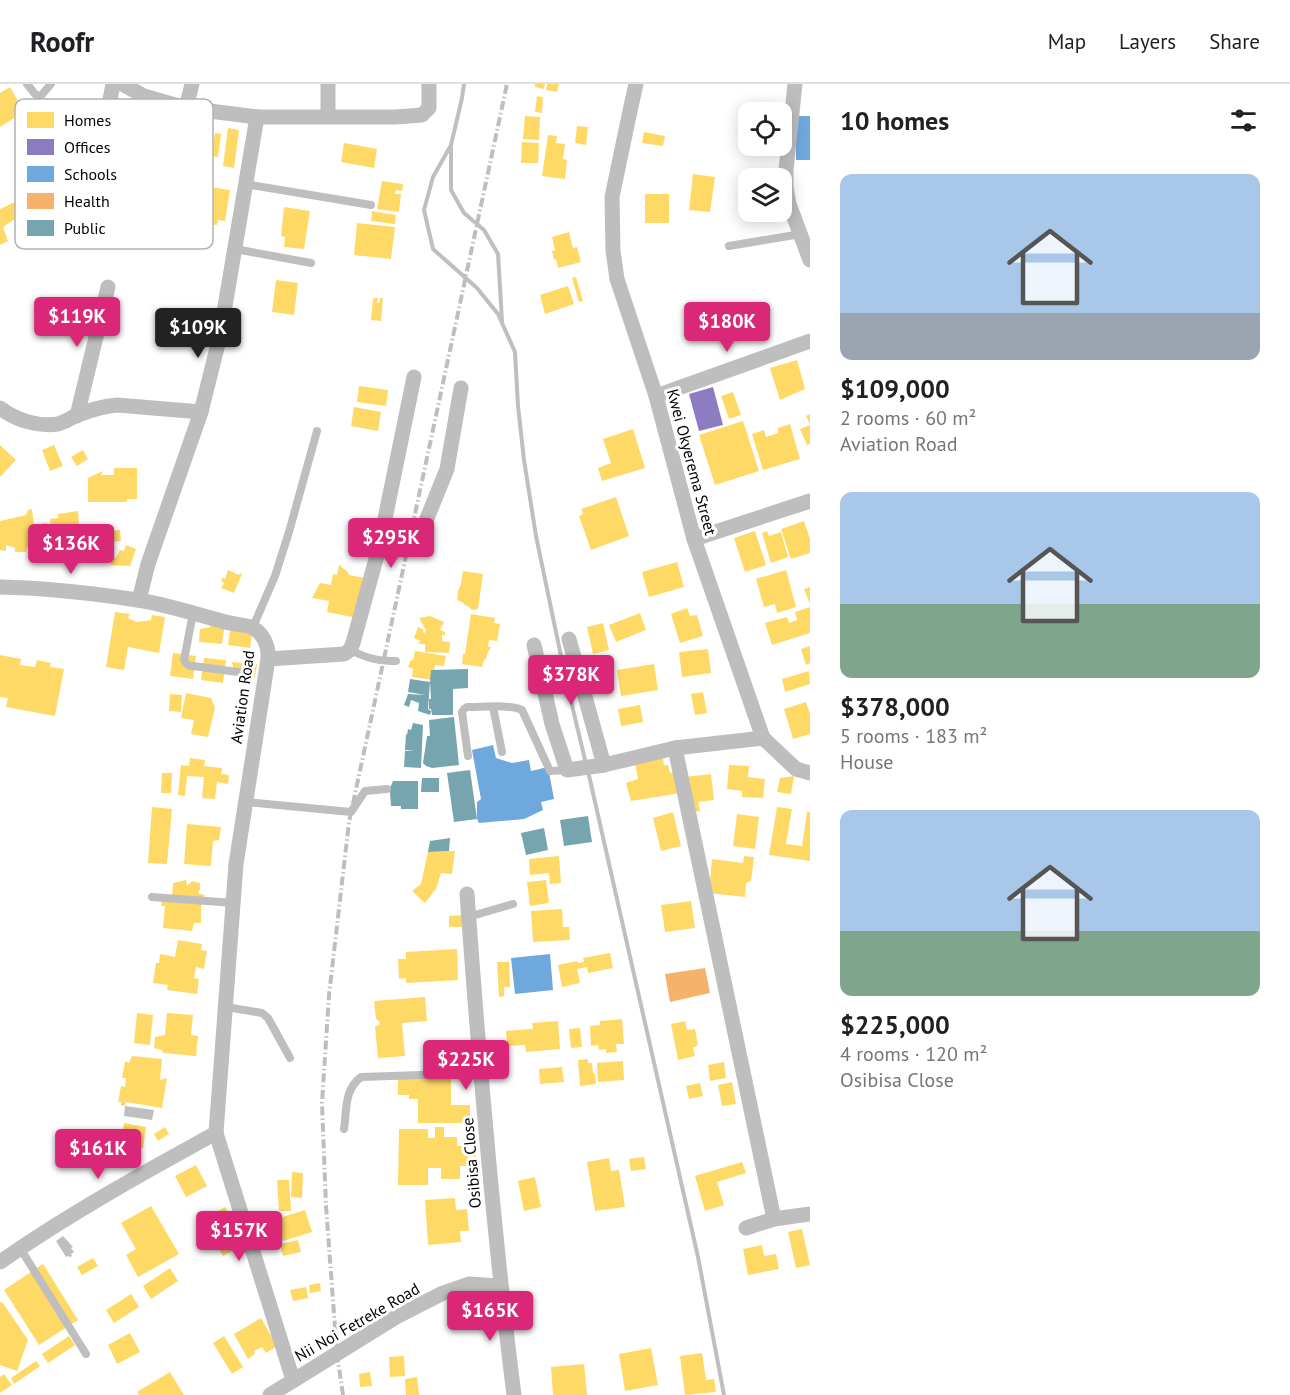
<!DOCTYPE html>
<html lang="en">
<head>
<meta charset="utf-8">
<style>
  :root { --surface:#fff; --page:#f6f6f6; --text:#202124; --muted:#757577; --line:#e0e0e0; --accent:#db2777 }
  body { margin:0; font-family:"PT Sans",sans-serif; background:var(--page); color:var(--text); height:100vh; display:flex; flex-direction:column; font-size:22px; white-space:nowrap }
  * { box-sizing:border-box; margin:0 }
  p { font-size:20px; color:var(--muted) }
  .icon { flex:none; width:33px; height:33px; fill:none; stroke:currentColor; stroke-width:2; stroke-linecap:round; stroke-linejoin:round }
  .map { position:relative; flex:1; overflow:hidden }
  .sheet { display:flex; flex-direction:column; background:var(--surface); width:480px }
  .sheet>* { flex:none }
  .buttons { position:absolute; left:738px; top:18px; display:grid; gap:12px }
  .buttons a { display:grid; place-items:center; width:54px; height:54px; border-radius:12px; background:var(--surface); box-shadow:0 3px 15px #0003; font-size:30px }
  .price { position:absolute; translate:-50% -51px; padding:0 14px; border-radius:6px; background:var(--accent); color:#fff; font-size:20px; line-height:39px; filter:drop-shadow(0 2px 3px #0008) }
  .price::after { content:''; position:absolute; left:50%; top:36px; width:18px; height:14px; margin-left:-9px; background:inherit; clip-path:polygon(0 0,100% 0,50% 100%) }
  .price.current { background:#222; color:#fff }
  ul { padding:0; list-style:none }
  li { display:grid; align-content:center; gap:12px; height:318px; padding:0 30px }
  li span { display:grid; place-items:center; height:186px; border-radius:12px; color:#555 }
  li>.icon { margin-inline-start:auto }
  span .icon { width:108px; height:108px; fill:#fffc; stroke-width:1 }
  li b { font-size:26px }
  h2 { display:flex; justify-content:space-between; align-items:center; height:72px; padding:0 30px; font-size:26px }
  header { display:flex; align-items:center; gap:36px; box-sizing:border-box; height:84px; padding:0 30px; background:var(--surface); border-bottom:2px solid var(--line) }
  header strong { font-size:28px }
  nav { display:flex; gap:33px; margin-inline-start:auto; font-size:21px }
  main { display:flex; flex:1; min-height:0 }
  .map>svg:first-child { display:block }
</style>
</head>
<body>
<header>
<strong>Roofr</strong>
<nav><a>Map</a><a>Layers</a><a>Share</a></nav>
</header>
<main>
<div class="map">
<svg width="810" height="1311" viewBox="0 0 810 1311">
  <rect width="100%" height="100%" fill="#fff"/>
  <g fill="#bfbfbf">
    <polygon points="125,1022 154,1026 152,1036 124,1032"/>
    <polygon points="63,1152 73,1163 71,1164 74,1168 71,1170 72,1172 70,1173 68,1172 66,1173 56,1157"/>
  </g>
  <g fill="#ffd966">
    <polygon points="535,0 545,0 544,5 535,3"/>
    <polygon points="547,0 559,0 557,8 546,6"/>
    <polygon points="10,3 24,28 0,43 0,9"/>
    <polygon points="537,12 543,13 542,29 535,28"/>
    <polygon points="525,32 540,33 539,56 523,55"/>
    <polygon points="577,42 588,43 586,61 575,59"/>
    <polygon points="228,44 239,46 234,84 223,82"/>
    <polygon points="644,48 665,52 663,62 642,59"/>
    <polygon points="215,49 221,50 218,73 211,72"/>
    <polygon points="548,51 557,52 556,59 565,60 563,75 567,76 565,95 542,92"/>
    <polygon points="522,58 539,59 538,79 521,79"/>
    <polygon points="344,59 377,65 374,84 341,78"/>
    <polygon points="751,89 787,93 782,94 750,94"/>
    <polygon points="693,90 715,93 710,128 689,126"/>
    <polygon points="382,97 403,100 402,107 396,106 395,110 401,110 399,128 377,125"/>
    <polygon points="209,103 230,106 225,137 218,136 217,141 203,139"/>
    <rect x="645" y="110" width="24" height="29"/>
    <polygon points="17,117 18,133 3,143 8,157 0,161 0,125"/>
    <polygon points="284,123 310,127 304,165 284,163 285,153 281,152"/>
    <polygon points="372,127 396,131 395,140 371,137"/>
    <polygon points="357,139 395,143 391,175 354,171"/>
    <polygon points="569,148 573,164 577,163 581,178 558,184 556,175 554,176 552,167 555,166 552,153"/>
    <polygon points="576,193 583,217 579,218 572,194"/>
    <polygon points="276,196 298,199 294,231 272,228"/>
    <polygon points="568,202 574,220 545,230 540,211"/>
    <polygon points="373,214 378,214 377,219 379,219 380,214 383,214 381,237 371,236"/>
    <polygon points="797,276 805,305 780,316 770,284"/>
    <polygon points="359,302 388,306 386,322 357,318"/>
    <polygon points="733,308 741,331 729,335 721,312"/>
    <polygon points="354,323 381,328 378,347 351,342"/>
    <polygon points="810,330 810,360 807,361 800,345 810,341 806,332"/>
    <polygon points="743,337 759,387 715,401 699,351"/>
    <polygon points="790,340 800,375 763,386 752,350 764,346 766,353 778,349 778,344"/>
    <polygon points="633,345 645,384 602,397 598,384 611,379 603,355"/>
    <polygon points="0,361 16,376 0,393"/>
    <polygon points="54,361 63,382 50,387 42,366"/>
    <polygon points="83,366 88,375 77,382 71,373"/>
    <polygon points="114,384 137,384 137,415 127,415 127,418 88,418 88,394 103,387 101,391 114,391"/>
    <polygon points="616,413 629,452 591,466 579,432 583,430 581,425"/>
    <polygon points="32,425 34,441 47,439 52,469 38,472 37,465 27,464 26,468 15,468 15,464 6,461 6,467 0,466 0,437 26,431 28,426"/>
    <polygon points="78,427 79,441 99,440 102,448 120,446 121,457 102,459 103,467 80,469 74,473 69,471 55,473 50,435 58,434 58,430"/>
    <polygon points="804,437 810,455 810,469 791,475 781,445"/>
    <polygon points="755,447 766,481 745,488 734,454"/>
    <polygon points="767,447 769,452 781,448 788,473 771,479 762,449"/>
    <polygon points="126,461 136,465 130,482 110,481 113,473 116,474 120,466 124,467"/>
    <polygon points="677,478 684,503 649,513 642,488"/>
    <polygon points="339,481 348,488 349,491 365,494 357,534 327,528 329,517 312,514 320,499 331,501 333,490 337,491"/>
    <polygon points="228,486 239,491 240,489 242,490 234,509 221,504 224,499 221,497 222,494 225,495"/>
    <polygon points="786,486 796,523 777,529 775,520 764,523 756,495"/>
    <polygon points="463,487 483,490 478,525 472,526 468,522 466,522 462,518 457,516 458,507 461,500"/>
    <polygon points="810,503 810,520 804,505"/>
    <polygon points="810,523 810,549 772,561 765,539 787,533 789,539 797,536 795,528"/>
    <polygon points="687,524 690,532 697,531 703,552 680,559 671,530"/>
    <polygon points="115,528 130,530 128,534 137,538 151,536 152,531 165,533 159,569 128,563 124,586 106,583"/>
    <polygon points="640,529 646,546 616,558 609,541"/>
    <polygon points="471,530 495,534 494,539 500,540 497,557 489,556 488,563 491,563 488,568 486,575 484,576 482,583 462,580 463,570 465,570"/>
    <polygon points="430,532 444,538 440,546 445,548 445,551 442,551 442,557 450,558 449,569 425,568 425,560 418,560 420,557 414,554 418,543 424,546 423,548 425,549 426,546 419,534"/>
    <polygon points="225,538 222,560 199,558 200,545 210,543 211,540"/>
    <polygon points="603,539 609,566 593,570 587,543"/>
    <polygon points="231,540 253,543 250,564 228,561"/>
    <polygon points="810,562 810,579 806,581 801,565"/>
    <polygon points="708,565 711,589 682,593 679,568"/>
    <polygon points="415,567 446,572 444,582 435,581 433,596 412,593 413,585 408,583 411,576 413,576"/>
    <polygon points="173,569 196,572 193,595 170,592"/>
    <polygon points="0,571 21,575 20,581 35,583 37,576 51,579 50,583 64,585 55,632 6,623 8,614 0,613"/>
    <polygon points="204,574 226,576 223,599 201,596"/>
    <polygon points="232,578 257,580 255,593 252,592 251,590 234,588"/>
    <polygon points="654,580 658,606 621,612 617,586"/>
    <polygon points="809,587 810,600 785,608 782,595"/>
    <polygon points="703,608 707,629 695,631 691,610"/>
    <polygon points="186,609 211,614 215,624 208,653 191,650 194,636 181,634"/>
    <polygon points="170,610 182,611 181,628 169,627"/>
    <polygon points="806,618 810,630 810,650 793,655 784,625"/>
    <polygon points="640,621 643,638 621,642 618,625"/>
    <polygon points="662,669 664,681 668,681 670,689 675,688 681,709 631,717 626,699 638,695 634,674"/>
    <polygon points="190,674 205,676 204,682 222,684 221,690 229,691 228,700 217,698 215,715 202,714 204,693 187,692 185,712 178,711 181,681 189,682"/>
    <polygon points="729,681 749,682 748,693 765,695 763,714 742,713 742,707 727,705"/>
    <polygon points="162,689 172,689 171,709 161,709"/>
    <polygon points="711,690 714,716 698,718 700,727 690,729 685,693"/>
    <polygon points="794,692 791,710 777,708 780,694"/>
    <polygon points="152,723 172,725 167,780 148,779"/>
    <polygon points="777,723 792,725 786,760 802,762 807,728 810,728 810,777 769,771"/>
    <polygon points="673,728 681,762 661,767 653,734"/>
    <polygon points="737,730 759,733 755,765 733,762"/>
    <polygon points="187,740 221,743 219,756 213,757 211,782 184,780"/>
    <polygon points="449,767 455,767 452,790 441,789 436,805 425,819 412,807 421,800 428,768"/>
    <polygon points="559,772 561,799 550,800 549,789 530,791 529,775"/>
    <polygon points="744,772 754,773 751,797 746,799 745,813 709,809 712,775 743,779"/>
    <polygon points="186,796 187,802 192,797 200,799 200,805 198,809 205,811 201,822 201,839 194,839 192,847 163,844 165,822 161,822 162,814 172,815 173,799"/>
    <polygon points="546,796 549,819 530,822 527,798"/>
    <polygon points="691,817 695,844 665,848 661,821"/>
    <polygon points="562,825 563,843 569,843 570,856 533,858 531,827"/>
    <polygon points="464,831 464,843 449,843 449,832"/>
    <polygon points="178,856 202,860 201,866 207,867 204,885 196,883 194,894 199,895 197,910 167,906 168,901 153,899 156,879 159,879 160,870 175,873"/>
    <polygon points="457,865 458,896 406,899 406,894 399,895 398,875 406,875 406,868"/>
    <polygon points="610,869 613,884 588,889 587,883 577,885 580,899 562,903 558,881 577,877 578,879 584,878 583,874"/>
    <polygon points="497,878 509,878 510,903 504,903 504,912 499,913"/>
    <polygon points="425,913 427,937 402,939 405,972 378,974 375,942 380,941 379,937 376,935 374,917"/>
    <polygon points="137,929 153,931 150,961 134,959"/>
    <polygon points="167,929 193,931 191,951 198,952 196,972 163,969 162,966 154,964 155,953 165,951"/>
    <polygon points="622,935 624,960 616,960 617,968 606,969 606,965 599,966 598,961 591,962 590,942 600,941 600,937"/>
    <polygon points="558,937 560,965 526,968 525,961 507,962 506,947 533,945 532,939"/>
    <polygon points="685,937 687,946 695,945 698,961 693,964 695,972 678,976 671,940"/>
    <polygon points="580,944 582,963 571,964 569,945"/>
    <polygon points="132,972 162,975 160,996 167,994 162,1024 126,1018 125,1022 121,1021 121,1018 118,1018 121,1002 125,1003 126,994 122,994 125,977 129,979"/>
    <polygon points="588,975 588,979 592,979 593,989 595,990 596,1000 580,1002 578,976"/>
    <polygon points="623,977 624,996 598,998 597,979"/>
    <polygon points="724,978 726,994 710,997 708,981"/>
    <polygon points="562,983 564,998 540,1000 539,985"/>
    <polygon points="398,992 451,992 451,1021 470,1021 470,1039 418,1039 418,1015 409,1015 409,1011 398,1011"/>
    <polygon points="732,998 736,1020 722,1022 718,1001"/>
    <polygon points="700,999 703,1012 689,1015 686,1002"/>
    <polygon points="124,1039 146,1043 143,1064 121,1061"/>
    <polygon points="165,1043 169,1050 158,1057 154,1050"/>
    <polygon points="435,1043 444,1043 444,1053 457,1053 457,1062 462,1062 462,1068 476,1068 476,1082 460,1082 460,1095 441,1095 441,1084 428,1084 428,1101 398,1101 399,1045 428,1045 428,1054 435,1054"/>
    <polygon points="112,1066 120,1067 118,1078 110,1077"/>
    <polygon points="644,1073 646,1085 631,1087 629,1075"/>
    <polygon points="609,1074 611,1087 619,1086 625,1123 595,1127 587,1078"/>
    <polygon points="742,1078 746,1089 717,1098 724,1121 705,1127 695,1092"/>
    <polygon points="196,1081 207,1102 186,1113 175,1092"/>
    <polygon points="292,1088 303,1089 302,1114 291,1113"/>
    <polygon points="535,1093 541,1123 524,1127 518,1097"/>
    <polygon points="277,1096 289,1096 291,1127 279,1127"/>
    <polygon points="455,1114 456,1126 467,1125 469,1147 460,1147 461,1158 428,1161 425,1116"/>
    <polygon points="151,1122 179,1170 138,1193 126,1171 136,1165 121,1139"/>
    <polygon points="225,1123 232,1134 224,1139 228,1146 236,1142 246,1159 223,1172 216,1160 214,1161 201,1137"/>
    <polygon points="305,1126 312,1148 283,1157 276,1135"/>
    <polygon points="802,1145 810,1181 796,1184 788,1148"/>
    <polygon points="298,1156 301,1168 283,1172 280,1160"/>
    <polygon points="762,1161 764,1172 776,1170 779,1185 748,1191 743,1165"/>
    <polygon points="93,1174 98,1182 82,1191 77,1183"/>
    <polygon points="43,1180 78,1236 39,1261 4,1206"/>
    <polygon points="170,1184 178,1197 151,1215 143,1202"/>
    <polygon points="320,1199 321,1207 310,1209 309,1201"/>
    <polygon points="306,1203 308,1214 293,1217 290,1206"/>
    <polygon points="131,1210 139,1223 114,1239 106,1226"/>
    <polygon points="0,1218 3,1219 28,1256 17,1287 0,1281"/>
    <polygon points="261,1234 277,1262 266,1269 262,1263 254,1267 255,1270 248,1275 234,1250"/>
    <polygon points="130,1249 140,1268 117,1280 108,1261"/>
    <polygon points="69,1252 75,1261 48,1279 42,1270"/>
    <polygon points="224,1252 243,1283 232,1290 213,1259"/>
    <polygon points="651,1264 658,1301 625,1307 619,1270"/>
    <polygon points="702,1269 706,1296 714,1295 716,1308 685,1311 680,1272"/>
    <polygon points="404,1272 405,1292 390,1293 389,1273"/>
    <polygon points="36,1277 40,1282 14,1300 11,1294"/>
    <polygon points="584,1280 587,1311 553,1311 551,1283"/>
    <polygon points="170,1288 184,1311 139,1311 137,1308"/>
    <polygon points="370,1288 372,1302 360,1303 359,1290"/>
    <polygon points="4,1290 12,1301 0,1309 0,1293"/>
    <polygon points="417,1293 419,1311 406,1311 405,1295"/>
  </g>
  <polygon fill="#8e7cc3" points="713,303 723,341 699,347 689,310"/>
  <g fill="#6fa8dc">
    <rect x="796" y="32" width="14" height="44"/>
    <polygon points="493,661 496,674 512,679 529,676 531,687 548,683 554,715 541,718 543,726 524,735 479,739 477,735 477,718 481,715 472,666"/>
    <polygon points="550,870 553,906 515,910 511,874"/>
  </g>
  <polygon fill="#f6b26b" points="705,884 710,909 670,918 665,890"/>
  <g fill="#76a5af">
    <polygon points="468,585 468,604 453,605 453,631 432,631 431,625 429,625 429,615 431,615 430,598 431,586"/>
    <polygon points="410,595 430,598 428,625 431,627 430,631 418,627 419,619 411,616 409,623 404,621 408,610 425,611 408,608"/>
    <polygon points="454,633 459,681 432,684 426,682 423,679 427,652 430,652 429,636"/>
    <polygon points="413,639 423,641 421,684 404,683 405,667 414,667 405,666 406,650 407,651 408,645 411,646"/>
    <polygon points="470,686 477,735 454,738 447,689"/>
    <polygon points="422,694 439,694 439,708 421,708"/>
    <polygon points="393,697 418,697 418,725 401,725 401,722 391,722 390,708 389,706"/>
    <polygon points="588,732 592,758 564,762 560,736"/>
    <polygon points="544,744 548,766 526,771 521,749"/>
    <polygon points="450,754 449,767 428,768 430,757"/>
  </g>
  <g fill="none" stroke-linecap="round" stroke-linejoin="round">
    <g stroke="#bfbfbf" stroke-width="4">
      <polyline points="464,0 462,14 451,61 433,93 424,126 433,165 477,204 498,230 515,268 518,322 524,376 536,452 566,596 586,680"/>
      <polyline points="451,63 451,106 464,129 484,146 498,170 502,237"/>
      <polyline points="588,687 698,1173 724,1311"/>
    </g>
    <g stroke="#bebebe" stroke-width="8">
      <polyline points="27,0 35,10 40,13 51,0"/>
      <polyline points="245,100 371,121"/>
      <polyline points="729,162 801,150"/>
      <polyline points="235,165 311,179"/>
      <path d="M193 529 184 576C186 580 188 582 193 582L245 589"/>
      <polyline points="253,543 275,492 289,448 317,347"/>
      <path d="M350 566C365 573 378 578 396 577"/>
      <polyline points="493,623 502,668"/>
      <path d="M468 672 462 628 464 625 467 623C483 623 508 620 522 626L550 687 567 686"/>
      <polyline points="245,718 351,728 365,707 387,705"/>
      <polyline points="152,813 234,819"/>
      <polyline points="468,833 513,820"/>
      <polyline points="226,923 262,929 268,934 290,974"/>
      <path d="M344 1045C347 1025 344 1006 361 993L481 989"/>
      <polyline points="20,1164 86,1270"/>
    </g>
    <g stroke="#bebebe" stroke-width="15">
      <polyline points="122,0 144,12 186,24 257,33 396,33 422,31 429,24 429,0"/>
      <polyline points="328,0 328,32"/>
      <polyline points="636,0 630,27 612,113 613,167 617,195 656,312 694,455 763,654 796,685 810,689"/>
      <polyline points="795,0 786,86 786,103 789,120 810,176"/>
      <polyline points="186,24 192,0"/>
      <polyline points="98,77 113,0"/>
      <polyline points="656,312 810,257"/>
      <path d="M0 324C16 336 37 343 58 340 64 338 70 335 75 332 89 327 102 322 117 321L201 328"/>
      <polyline points="77,332 108,203"/>
      <path d="M383 446C398 449 413 455 424 442L447 385 461 304"/>
      <polyline points="694,455 810,417"/>
      <path d="M0 503C46 504 92 509 137 516 166 520 194 530 222 537 229 540 249 541 253 544 264 550 269 563 268 575L236 780 216 1049 293 1296"/>
      <polyline points="139,516 148,480 201,328 220,252 257,33"/>
      <polyline points="569,555 604,681"/>
      <polyline points="534,561 552,640 567,686 604,681 675,664 763,654"/>
      <polyline points="268,575 344,570 350,566 353,559 379,464 414,293"/>
      <polyline points="675,664 774,1135"/>
      <path d="M467 810C479 977 493 1145 514 1311"/>
      <polyline points="746,1144 774,1135 810,1130"/>
      <path d="M0 1178C69 1130 143 1089 216 1049"/>
      <polyline points="270,1311 396,1233 443,1209 469,1200 500,1202"/>
    </g>
    <polyline stroke="#bebebe" stroke-width="4" stroke-dasharray="9 3 1.5 3" stroke-linecap="butt" points="343,1311 337,1270 326,1122 322,1019 329,911 349,738 507,0"/>
  </g>
  <g text-anchor="middle" dominant-baseline="central" stroke-width="6" stroke-linejoin="round" paint-order="stroke">
    <g font-size="16" fill="#000" stroke="#fff">
      <text transform="translate(692 378) rotate(75)">Kwei Okyerema Street</text>
      <text transform="translate(242 613) rotate(-82)">Aviation Road</text>
      <text transform="translate(471 1079) rotate(-95)">Osibisa Close</text>
      <text transform="translate(357 1238) rotate(-30)">Nii Noi Fetreke Road</text>
    </g>
  </g>
  <rect x="15" y="15" width="198" height="150" rx="9" fill="#fff" stroke="#b2b2b2" stroke-width="1.5"/>
  <rect x="27" y="28" width="27" height="16" fill="#ffd966"/>
  <rect x="27" y="55" width="27" height="16" fill="#8e7cc3"/>
  <rect x="27" y="82" width="27" height="16" fill="#6fa8dc"/>
  <rect x="27" y="109" width="27" height="16" fill="#f6b26b"/>
  <rect x="27" y="136" width="27" height="16" fill="#76a5af"/>
  <g font-size="16" fill="#000">
    <text x="64" y="42">Homes</text>
    <text x="64" y="69">Offices</text>
    <text x="64" y="96">Schools</text>
    <text x="64" y="123">Health</text>
    <text x="64" y="150">Public</text>
  </g>
</svg>
<div class="buttons">
<a><svg class="icon" aria-label="locate" viewBox="0 0 24 24"><circle cx="12" cy="12" r="6"/><path d="M12 2v4M12 18v4M2 12h4M18 12h4"/></svg></a>
<a><svg class="icon" aria-label="layers" viewBox="0 0 24 24"><path d="M12 4l9 5-9 5-9-5zM3 14l9 5 9-5"/></svg></a>
</div>
<b class="price" style="left:77px;top:264px">$119K</b>
<b class="price" style="left:727px;top:269px">$180K</b>
<b class="price current" style="left:198px;top:275px">$109K</b>
<b class="price" style="left:391px;top:485px">$295K</b>
<b class="price" style="left:71px;top:491px">$136K</b>
<b class="price" style="left:571px;top:622px">$378K</b>
<b class="price" style="left:466px;top:1007px">$225K</b>
<b class="price" style="left:98px;top:1096px">$161K</b>
<b class="price" style="left:239px;top:1178px">$157K</b>
<b class="price" style="left:490px;top:1258px">$165K</b>
</div>
<section class="sheet">
<h2>10 homes<svg class="icon" aria-label="filters" viewBox="0 0 24 24"><path d="M4 7h16M4 17h16"/><circle cx="9" cy="7" r="2"/><circle cx="15" cy="17" r="2"/></svg></h2>
<ul>
<li><span style="background:linear-gradient(#a9c7e8 75%,#9aa5b1 0)"><svg class="icon" aria-label="home" viewBox="0 0 24 24"><path d="M3 11l9-7 9 7M6 9v11h12V9"/></svg></span><div><b>$109,000</b><p>2 rooms · 60 m²</p><p>Aviation Road</p></div></li>
<li><span style="background:linear-gradient(#a9c7e8 60%,#7fa58c 0)"><svg class="icon" aria-label="home" viewBox="0 0 24 24"><path d="M3 11l9-7 9 7M6 9v11h12V9"/></svg></span><div><b>$378,000</b><p>5 rooms · 183 m²</p><p>House</p></div></li>
<li><span style="background:linear-gradient(#a9c7e8 65%,#7fa58c 0)"><svg class="icon" aria-label="home" viewBox="0 0 24 24"><path d="M3 11l9-7 9 7M6 9v11h12V9"/></svg></span><div><b>$225,000</b><p>4 rooms · 120 m²</p><p>Osibisa Close</p></div></li>
</ul>
</section>
</main>
</body>
</html>
